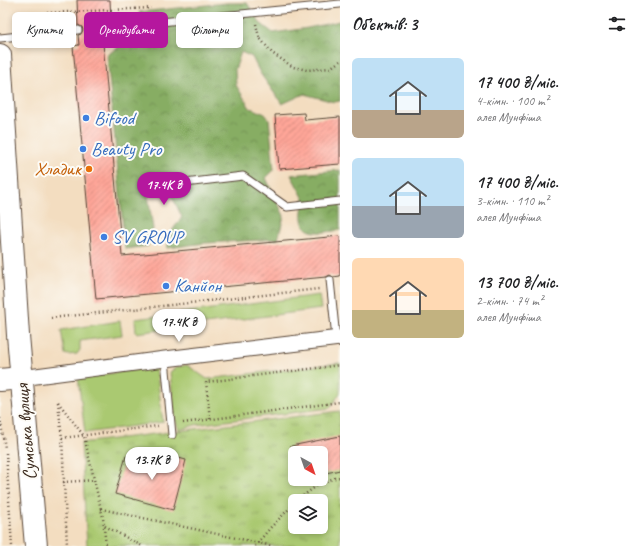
<!DOCTYPE html>
<html lang="uk">
<head>
<meta charset="utf-8">
<style>
  :root { --surface:#fff; --page:#f2f2f2; --text:#202124; --muted:#757577; --accent:#b5179e }
  body { margin:0; font-family:Caveat,sans-serif; background:var(--page); color:var(--text); height:100vh; display:flex; flex-direction:column; font-size:15px; white-space:nowrap }
  * { box-sizing:border-box; margin:0 }
  p { font-size:13px; color:var(--muted) }
  .icon { flex:none; width:22px; height:22px; fill:none; stroke:currentColor; stroke-width:2; stroke-linecap:round; stroke-linejoin:round }
  .map { position:relative; flex:1; overflow:hidden }
  .drawer { display:flex; flex-direction:column; background:var(--surface); width:300px }
  .drawer>* { flex:none }
  .banner { position:absolute; left:12px; top:12px; width:268px; height:36px; display:flex; gap:8px }
  .needle { width:26px; rotate:140deg }
  .buttons { position:absolute; left:288px; top:446px; display:grid; gap:8px }
  .buttons a { display:grid; place-items:center; width:40px; height:40px; border-radius:6px; background:var(--surface); box-shadow:0 2px 6px #0003; font-size:20px }
  .price { position:absolute; translate:-50% -34px; padding:0 9px; border-radius:14px; background:#fff; color:#222; font-size:13px; line-height:26px; filter:drop-shadow(0 1px 2px #0008) }
  .price::after { content:''; position:absolute; left:50%; top:24px; width:12px; height:9px; margin-left:-6px; background:inherit; clip-path:polygon(0 0,100% 0,50% 100%) }
  .price.selected { background:var(--accent); color:#fff }
  ul { padding:0; list-style:none }
  li { display:flex; align-items:center; gap:12px; height:100px; padding:0 12px }
  li span { display:grid; place-items:center; flex:none; width:112px; height:80px; border-radius:6px; color:#555 }
  li>.icon { margin-inline-start:auto }
  span .icon { width:48px; height:48px; fill:#fffc; stroke-width:1 }
  li b { font-size:17px }
  h2 { display:flex; justify-content:space-between; align-items:center; height:48px; padding:0 12px; font-size:17px }
  .pill { padding:0 14px; border-radius:6px; background:var(--surface); box-shadow:0 2px 6px #0003; font-size:14px; line-height:36px }
  .pill.selected { background:var(--accent); color:#fff }
  main { display:flex; flex:1; min-height:0 }
  .map>svg:first-child { display:block }
</style>
</head>
<body>
<main>
<div class="map">
<svg width="340" height="546" viewBox="0 0 340 546">
  <defs>
    <pattern id="forest-crowns" width="20" height="18" patternUnits="userSpaceOnUse"><rect width="20" height="18" fill="#87ad63"/><path d="M2 6a3 3 0 1 1 6 0M12 15a3 3 0 1 1 6 0" fill="none" stroke="#708d51"/></pattern>
    <pattern id="park-tufts" width="24" height="20" patternUnits="userSpaceOnUse"><rect width="24" height="20" fill="#aac971"/><path d="M3 7l-1-3M5 7V3M7 7l1-3M15 17l-1-3M17 17v-4M19 17l1-3" fill="none" stroke="#8ca35c"/></pattern>
    <pattern id="building-hatch" width="6" height="6" patternUnits="userSpaceOnUse"><rect width="6" height="6" fill="#ffa698"/><path d="M-1 1l2-2M0 6l6-6M5 7l2-2" fill="none" stroke="#d0877b"/></pattern>
  </defs>
  <rect width="100%" height="100%" fill="#fdfcf7"/>
  <filter id="ink" filterUnits="userSpaceOnUse"><feTurbulence type="fractalNoise" baseFrequency=".025" numOctaves="2"/><feDisplacementMap in="SourceGraphic" scale="8" xChannelSelector="R" yChannelSelector="G"/><feConvolveMatrix kernelMatrix="1 2 1 2 8 2 1 2 1" color-interpolation-filters="sRGB"/></filter>
  <filter id="wash" filterUnits="userSpaceOnUse"><feTurbulence type="fractalNoise" baseFrequency=".012" numOctaves="4" result="noise"/><feDisplacementMap in="SourceGraphic" scale="16" xChannelSelector="R" yChannelSelector="G"/><feGaussianBlur stdDeviation="0.9" result="paint"/><feColorMatrix in="noise" values="0 0 0 0 0 0 0 0 0 0 0 0 0 0 0 0 0 1.4 0 .05"/><feComposite in="paint" operator="in"/></filter>
  <g filter="url(#wash)">
    <rect width="100%" height="100%" fill="#f3ddc0"/>
    <g fill="#aac971" stroke="#727a48">
      <polygon points="319,295 321,309 136,333 135,319"/>
      <polygon points="120,321 122,335 80,341 80,350 77,354 68,355 65,354 61,330"/>
      <polygon points="340,363 340,393 330,408 195,425 179,430 175,419 170,372 177,367 187,365 207,379"/>
      <polygon points="156,367 163,422 85,433 78,378"/>
    </g>
    <g fill="url(#forest-crowns)" stroke="#616c40">
      <path d="M227 3H247L260 23 273 33 308 28 340 21V101L334 102 304 94 282 104 260 73 252 57 241 52 235 70 236 85 250 108 264 113 269 119 274 170 266 178 284 216 278 239 205 243 167 248 171 232 182 217 172 196 147 188 153 229 148 246 125 249 107 55C124 43 145 31 165 26L163 19 143 18 139 12Z"/>
      <path d="M340 170V230C310 235 296 234 304 199L291 175Z"/>
    </g>
    <path fill="url(#park-tufts)" stroke="#727a48" fill-rule="evenodd" d="M340 411V546H87L81 443ZM295 453H321V479H295ZM295 501H321V527H295Z"/>
    <g id="blocks">
      <g fill="url(#building-hatch)">
        <polygon points="77,0 110,0 111,22 108,23 106,27 107,30 111,32 112,43 103,43 122,256 340,236 340,276 333,277 330,275 326,277 96,299 73,46 79,45 78,35 81,34 83,30 82,27 78,25"/>
        <polygon points="304,113 305,120 340,117 340,164 279,169 275,115"/>
        <polygon points="340,436 340,470 321,474 321,453 291,453 291,446"/>
        <polygon points="164,454 186,460 173,510 115,494 126,456 161,464"/>
      </g>
    </g>
  </g>
  <g filter="url(#ink)">
    <use href="#blocks" fill-opacity="0" stroke="#574536" stroke-width="1"/>
    <g fill="none" stroke-linecap="round" stroke-linejoin="round">
      <defs>
        <g id="service">
          <polyline points="111,27 340,4"/>
          <polyline points="0,38 78,30"/>
          <polyline points="160,186 243,176 287,207 340,201"/>
          <polyline points="330,280 336,338"/>
          <polyline points="165,359 172,435"/>
        </g>
        <polyline id="minor" points="21,378 165,359 340,338"/>
        <g id="primary">
          <polyline points="0,55 18,335 36,546"/>
          <polyline points="0,380 21,378"/>
        </g>
      </defs>
      <use href="#service" stroke="#574536" stroke-width="9"/>
      <use href="#minor" stroke="#574536" stroke-width="17"/>
      <use href="#primary" stroke="#574536" stroke-width="24"/>
      <g stroke="#574536" stroke-width="2.5" stroke-dasharray="1 3" stroke-linecap="butt">
        <polyline points="27,14 151,8"/>
        <polyline points="256,24 259,37 272,53 293,67 307,70 330,68 340,61"/>
        <polyline points="51,318 319,289"/>
        <polyline points="58,402 84,436 103,518 106,546"/>
        <polyline points="58,402 62,438 67,546"/>
        <polyline points="0,418 5,448"/>
        <polyline points="210,419 206,382 340,365"/>
        <polyline points="183,423 340,402"/>
        <polyline points="62,438 158,426"/>
        <polyline points="6,453 12,546"/>
        <polyline points="63,482 94,480"/>
        <path d="M297 501C310 490 323 480 340 477"/>
        <polyline points="101,509 273,546"/>
        <polyline points="105,526 142,546"/>
        <polyline points="255,546 271,527 295,503"/>
      </g>
      <use href="#service" stroke="#fff" stroke-width="7"/>
      <use href="#minor" stroke="#fff" stroke-width="15"/>
      <use href="#primary" stroke="#fff" stroke-width="22"/>
    </g>
  </g>
  <g fill="#3f7fe0" stroke="#fdfcf7" stroke-width="1.5">
    <circle cx="86" cy="118" r="4"/>
    <circle cx="83" cy="149" r="4"/>
    <circle cx="104" cy="237" r="4"/>
    <circle cx="166" cy="286" r="4"/>
  </g>
  <circle fill="#e8710a" stroke="#fdfcf7" stroke-width="1.5" cx="89" cy="169" r="4"/>
  <g text-anchor="middle" dominant-baseline="central" stroke-width="4" stroke-linejoin="round" paint-order="stroke">
    <g font-size="19" fill="#366cbe" stroke="#fdfcf7" text-anchor="start">
      <text x="94" y="118">Bifood</text>
      <text x="91" y="149">Beauty Pro</text>
      <text x="112" y="237">SV GROUP</text>
      <text x="174" y="286">Канйон</text>
    </g>
    <g font-size="19" fill="#c56008" stroke="#fdfcf7" text-anchor="end">
      <text x="81" y="169">Хладик</text>
    </g>
    <g font-size="19" fill="#3b2a1e" stroke="#fdfcf7">
      <text transform="translate(26 432) rotate(-95)">Сумська вулиця</text>
    </g>
  </g>
</svg>
<div class="buttons">
<a><svg class="needle" viewBox="-14 -14 28 28"><path d="M0-13l5 13h-10z" fill="#e53935"/><path d="M0 13l5-13h-10z" fill="#757577"/></svg></a>
<a><svg class="icon" aria-label="layers" viewBox="0 0 24 24"><path d="M12 4l9 5-9 5-9-5zM3 14l9 5 9-5"/></svg></a>
</div>
<b class="price selected" style="left:164px;top:206px">17.4K ₴</b>
<b class="price" style="left:179px;top:343px">17.4K ₴</b>
<b class="price" style="left:152px;top:481px">13.7K ₴</b>
<div class="banner">
<a class="pill">Купити</a>
<a class="pill selected">Орендувати</a>
<a class="pill">Фільтри</a>
</div>
</div>
<section class="drawer">
<h2>Об’єктів: 3<svg class="icon" aria-label="filters" viewBox="0 0 24 24"><path d="M4 7h16M4 17h16"/><circle cx="9" cy="7" r="2"/><circle cx="15" cy="17" r="2"/></svg></h2>
<ul>
<li><span style="background:linear-gradient(#bfe0f5 65%,#b9a48a 0)"><svg class="icon" aria-label="home" viewBox="0 0 24 24"><path d="M3 11l9-7 9 7M6 9v11h12V9"/></svg></span><div><b>17 400 ₴/міс.</b><p>4-кімн. · 100 m²</p><p>алея Мунфіша</p></div></li>
<li><span style="background:linear-gradient(#bfe0f5 60%,#9aa5b1 0)"><svg class="icon" aria-label="home" viewBox="0 0 24 24"><path d="M3 11l9-7 9 7M6 9v11h12V9"/></svg></span><div><b>17 400 ₴/міс.</b><p>3-кімн. · 110 m²</p><p>алея Мунфіша</p></div></li>
<li><span style="background:linear-gradient(#ffd9b3 65%,#c2b280 0)"><svg class="icon" aria-label="home" viewBox="0 0 24 24"><path d="M3 11l9-7 9 7M6 9v11h12V9"/></svg></span><div><b>13 700 ₴/міс.</b><p>2-кімн. · 74 m²</p><p>алея Мунфіша</p></div></li>
</ul>
</section>
</main>
</body>
</html>
